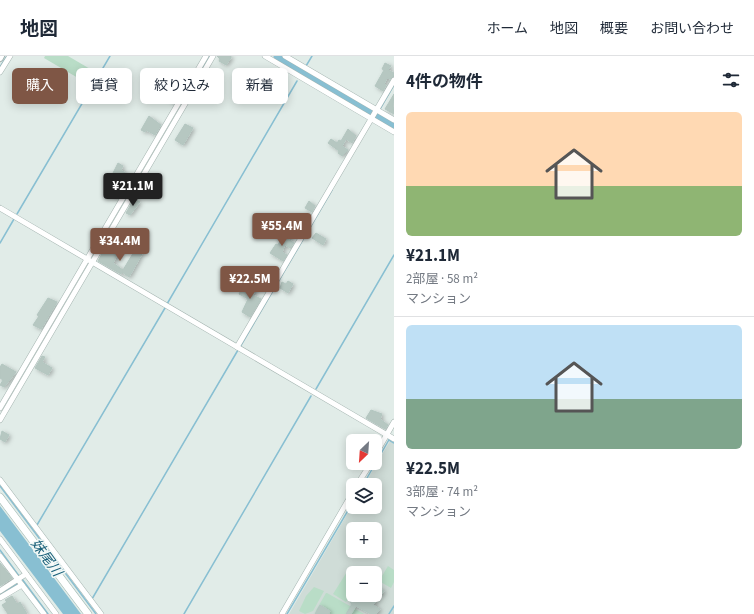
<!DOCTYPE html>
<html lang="ja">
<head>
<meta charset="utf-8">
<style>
  :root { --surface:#fff; --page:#f2f2f3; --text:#1f2937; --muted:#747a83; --line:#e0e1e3; --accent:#7f5645 }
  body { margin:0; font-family:"Source Sans 3","Noto Sans JP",sans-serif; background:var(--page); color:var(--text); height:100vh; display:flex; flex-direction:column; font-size:15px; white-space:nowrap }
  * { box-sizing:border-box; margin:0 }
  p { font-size:13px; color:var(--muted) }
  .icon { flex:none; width:22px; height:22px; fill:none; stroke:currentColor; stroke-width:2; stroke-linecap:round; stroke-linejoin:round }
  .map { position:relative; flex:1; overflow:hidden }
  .sheet { display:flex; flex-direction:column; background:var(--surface); width:360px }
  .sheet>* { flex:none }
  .banner { position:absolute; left:12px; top:12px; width:322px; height:36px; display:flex; gap:8px }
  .needle { width:26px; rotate:205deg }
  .controls { position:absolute; left:346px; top:378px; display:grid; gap:8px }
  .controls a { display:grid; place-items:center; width:36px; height:36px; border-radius:6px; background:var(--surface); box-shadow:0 2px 10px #0003; font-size:20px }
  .price { position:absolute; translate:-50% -34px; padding:0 9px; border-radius:4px; background:var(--accent); color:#fff; font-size:13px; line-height:26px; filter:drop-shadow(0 1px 2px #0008) }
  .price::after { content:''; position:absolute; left:50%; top:24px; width:12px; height:9px; margin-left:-6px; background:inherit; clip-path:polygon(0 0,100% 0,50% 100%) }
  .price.selected { background:#222; color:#fff }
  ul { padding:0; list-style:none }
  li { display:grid; align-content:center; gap:8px; height:212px; padding:0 12px }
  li+li { border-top:1px solid var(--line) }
  li span { display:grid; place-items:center; height:124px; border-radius:6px; color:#555 }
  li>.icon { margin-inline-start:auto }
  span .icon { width:72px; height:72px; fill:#fffc; stroke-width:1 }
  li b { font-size:17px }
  h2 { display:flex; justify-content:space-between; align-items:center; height:48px; padding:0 12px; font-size:17px }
  .tag { padding:0 14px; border-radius:6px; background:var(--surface); box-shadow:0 2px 10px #0003; font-size:14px; line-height:36px }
  .tag.selected { background:var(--accent); color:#fff }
  header { display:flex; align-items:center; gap:24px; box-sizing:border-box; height:56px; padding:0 20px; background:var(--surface); border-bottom:1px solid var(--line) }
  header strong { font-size:19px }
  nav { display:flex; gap:22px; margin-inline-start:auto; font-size:14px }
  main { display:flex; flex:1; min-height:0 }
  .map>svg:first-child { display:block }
</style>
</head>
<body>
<header>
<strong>地図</strong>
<nav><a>ホーム</a><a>地図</a><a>概要</a><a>お問い合わせ</a></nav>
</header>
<main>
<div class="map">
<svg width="394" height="558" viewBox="0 0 394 558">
  <defs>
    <filter id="shadow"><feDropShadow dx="2" dy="1.5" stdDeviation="2" flood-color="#0004"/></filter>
  </defs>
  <rect width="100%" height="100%" fill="#e1ece8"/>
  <path fill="#cfdcd7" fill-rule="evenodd" d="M390 385 394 388V558H289L353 448V451H375V429H364ZM353 473H375V495H353ZM353 517H375V539H353Z"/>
  <g fill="#b9ddc7">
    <polygon points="45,0 68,0 97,17 90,29 44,2"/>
    <polygon points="388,510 394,514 394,526 391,532 379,525"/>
    <polygon points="350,511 361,517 353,517 353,536 346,546 333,538"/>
    <polygon points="314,531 324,535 313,555 305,558 299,555 306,540"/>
    <polygon points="326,537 327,537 364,558 351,558 353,554 346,558 329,558 330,555 321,549 314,558"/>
  </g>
  <polygon fill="#88bfd2" points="0,450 81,558 63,558 0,475"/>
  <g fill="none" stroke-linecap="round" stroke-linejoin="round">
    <g stroke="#88bfd2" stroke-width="1.5">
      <polyline points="306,10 312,0"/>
      <polyline points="0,11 7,0"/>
      <polyline points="380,53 394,29"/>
      <polyline points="178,56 210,0"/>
      <polyline points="17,158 110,0"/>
      <polyline points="0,187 14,163"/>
      <polyline points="167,248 297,25"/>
      <polyline points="240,291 332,134"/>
      <polyline points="316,333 394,199"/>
      <polyline points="389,384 394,387"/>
      <polyline points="363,429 390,382"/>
      <polyline points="0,430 96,558"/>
      <polyline points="37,469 165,252"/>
      <polyline points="0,494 19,520"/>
      <polyline points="22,523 48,558"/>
      <polyline points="0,539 19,527"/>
      <polyline points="92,543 238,294"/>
      <polyline points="184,558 311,340"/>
      <polyline points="287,558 353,446"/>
      <polyline points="389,558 394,550"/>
    </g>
    <polyline stroke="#88bfd2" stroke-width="9" points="278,0 394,68"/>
  </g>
  <g fill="#b6c7c1" stroke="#b3c6c0" filter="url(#shadow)">
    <polygon points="217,0 231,0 231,2 226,9 219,5 220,3"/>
    <polygon points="385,7 391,10 388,14 394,17 394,20 390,23 387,22 384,28 386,29 383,35 375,30 384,14 382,13"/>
    <polygon points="173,26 179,29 175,35 179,38 174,47 168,43 169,40 166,38"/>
    <polygon points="394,38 393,50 394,58 385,53"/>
    <polygon points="149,60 161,69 155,79 146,74 145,76 141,74"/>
    <polygon points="185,68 193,72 183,89 175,84"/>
    <polygon points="348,73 356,80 352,87 346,83 342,90 348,94 342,100 338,97 339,95 328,87 331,83 337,87 339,84 341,85"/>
    <polygon points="118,107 123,110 121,114 130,120 123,131 110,123"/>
    <polygon points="110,132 119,138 117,142 107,137"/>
    <polygon points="134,143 140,146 130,159 126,157"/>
    <polygon points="309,145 315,150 312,156 305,152"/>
    <polygon points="285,176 291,179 288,183 294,187 290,192 285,189 282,196 287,199 283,205 270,197 276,188 278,189"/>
    <polygon points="316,177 326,183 323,189 312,182"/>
    <polygon points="112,193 118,197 113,207 123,214 135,194 142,198 129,221 122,216 121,218 98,205 104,194 110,197"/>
    <polygon points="288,225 293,228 288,237 280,232 282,226 286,228"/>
    <polygon points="245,227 256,233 253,239 261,243 250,261 242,256 248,243 239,238"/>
    <polygon points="48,242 57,246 41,273 33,269 39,260 37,259"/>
    <polygon points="42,300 45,301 42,306 52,312 48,319 35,312"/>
    <polygon points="2,308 16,316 4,331 0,329 3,324 0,322 0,311"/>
    <polygon points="371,354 382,358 380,363 388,369 385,373 366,362"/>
    <polygon points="2,375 9,379 5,386 0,383"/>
    <polygon points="0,507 12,522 0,530"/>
    <polygon points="375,530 384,535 373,549 380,553 376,558 371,558 356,550 351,558 346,558 352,548 350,546 354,539 375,539"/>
    <polygon points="12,540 17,548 20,546 27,558 8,558 2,549 7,546 5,544"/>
    <polygon points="320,549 330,555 329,558 315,558"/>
  </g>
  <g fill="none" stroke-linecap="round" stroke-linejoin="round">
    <defs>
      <g id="minor">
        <polyline points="265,0 394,76"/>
        <polyline points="285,0 394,64"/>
        <polyline points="0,16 10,0"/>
        <polyline points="0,152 394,383"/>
        <polyline points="237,291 394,24"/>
        <polyline points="0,352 206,0"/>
        <polyline points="0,364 213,0"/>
        <polyline points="375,399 394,366"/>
        <polyline points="0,424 101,558"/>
        <polyline points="357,429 371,407"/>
        <polyline points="0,483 56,558"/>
        <polyline points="0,500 44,558"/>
        <polyline points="0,535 26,518"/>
        <polyline points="0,542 22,529"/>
        <polyline points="282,558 353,436"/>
      </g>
      <polyline id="tertiary" points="0,2 1,0"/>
      <polyline id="secondary" points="0,441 88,558"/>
    </defs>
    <use href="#minor" stroke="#a4b4b0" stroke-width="6"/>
    <use href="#tertiary" stroke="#a4b4b0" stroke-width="8"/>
    <use href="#secondary" stroke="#9fb8b2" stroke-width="8"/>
    <use href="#minor" stroke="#fff" stroke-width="5"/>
    <use href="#tertiary" stroke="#fff" stroke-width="6"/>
    <use href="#secondary" stroke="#fff" stroke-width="7"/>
  </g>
  <g text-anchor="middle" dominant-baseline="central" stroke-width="3" stroke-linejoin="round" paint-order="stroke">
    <g font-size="14" font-style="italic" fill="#1a607a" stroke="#f1f8f6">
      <text transform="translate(46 502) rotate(54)">妹尾川</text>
    </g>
  </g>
</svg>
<div class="controls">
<a><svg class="needle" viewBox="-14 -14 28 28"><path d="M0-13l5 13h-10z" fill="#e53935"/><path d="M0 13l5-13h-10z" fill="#747a83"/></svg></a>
<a><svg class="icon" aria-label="layers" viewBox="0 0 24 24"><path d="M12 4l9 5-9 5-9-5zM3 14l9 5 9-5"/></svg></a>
<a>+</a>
<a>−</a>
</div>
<b class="price selected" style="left:133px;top:151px">¥21.1M</b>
<b class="price" style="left:282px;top:191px">¥55.4M</b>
<b class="price" style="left:120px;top:206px">¥34.4M</b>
<b class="price" style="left:250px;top:244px">¥22.5M</b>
<div class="banner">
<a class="tag selected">購入</a>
<a class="tag">賃貸</a>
<a class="tag">絞り込み</a>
<a class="tag">新着</a>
</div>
</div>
<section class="sheet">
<h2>4件の物件<svg class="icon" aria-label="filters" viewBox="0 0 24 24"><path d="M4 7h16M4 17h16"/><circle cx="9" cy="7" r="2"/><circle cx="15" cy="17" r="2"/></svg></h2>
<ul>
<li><span style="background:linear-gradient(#ffd9b3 60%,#8fb573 0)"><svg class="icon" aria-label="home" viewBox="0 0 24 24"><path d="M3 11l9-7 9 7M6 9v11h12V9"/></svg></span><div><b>¥21.1M</b><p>2部屋 · 58 m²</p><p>マンション</p></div></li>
<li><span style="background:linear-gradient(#bfe0f5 60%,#7fa58c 0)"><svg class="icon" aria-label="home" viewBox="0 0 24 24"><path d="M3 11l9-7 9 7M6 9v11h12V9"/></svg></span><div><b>¥22.5M</b><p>3部屋 · 74 m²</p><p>マンション</p></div></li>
</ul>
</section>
</main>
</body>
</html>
